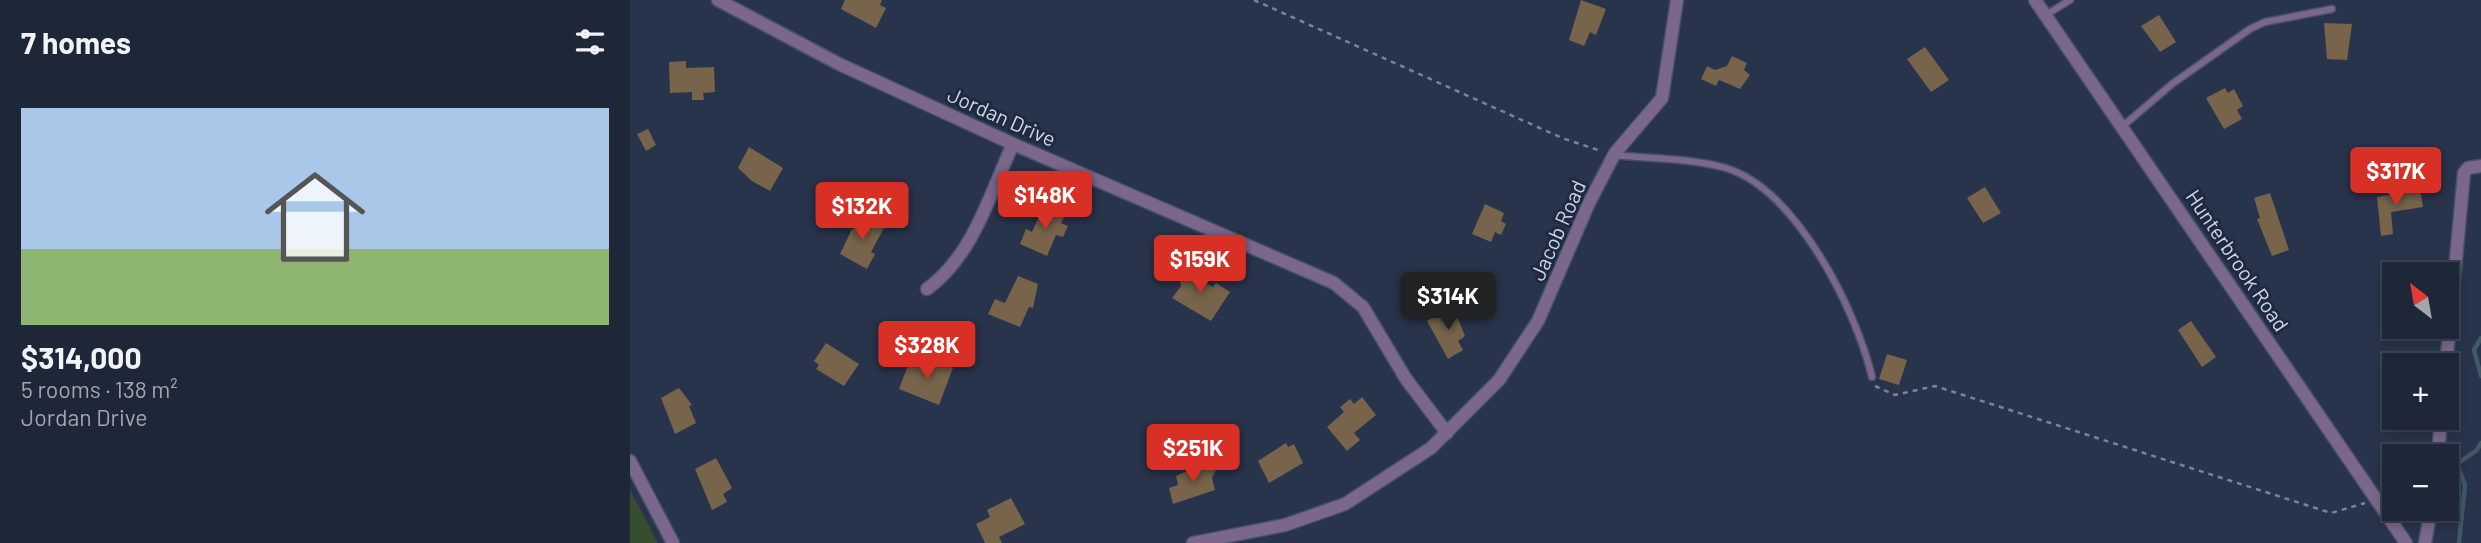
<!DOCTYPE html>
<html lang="en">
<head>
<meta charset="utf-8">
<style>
  :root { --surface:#1e2738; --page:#262f40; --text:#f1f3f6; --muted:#a1a5ae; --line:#3c4453; --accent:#d93025 }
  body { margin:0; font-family:Barlow,sans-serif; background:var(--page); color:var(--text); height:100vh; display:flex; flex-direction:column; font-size:26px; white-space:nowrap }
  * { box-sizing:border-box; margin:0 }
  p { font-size:23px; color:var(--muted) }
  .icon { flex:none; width:38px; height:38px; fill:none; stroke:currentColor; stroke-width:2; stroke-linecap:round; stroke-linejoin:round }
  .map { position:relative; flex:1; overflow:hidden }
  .drawer { display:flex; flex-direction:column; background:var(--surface); width:630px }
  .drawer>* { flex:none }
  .needle { width:46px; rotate:329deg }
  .buttons { position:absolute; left:1752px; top:262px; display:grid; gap:14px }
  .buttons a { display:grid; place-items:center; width:77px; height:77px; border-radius:0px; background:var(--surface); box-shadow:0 4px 10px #0003,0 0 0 2px var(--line); font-size:35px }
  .price { position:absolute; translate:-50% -60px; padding:0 16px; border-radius:7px; background:var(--accent); color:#fff; font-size:23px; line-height:46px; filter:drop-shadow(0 2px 4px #0008) }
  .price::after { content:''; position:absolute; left:50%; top:42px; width:21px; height:16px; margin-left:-10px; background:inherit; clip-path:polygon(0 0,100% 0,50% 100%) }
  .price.selected { background:#222; color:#fff }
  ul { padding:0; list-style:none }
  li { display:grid; align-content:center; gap:14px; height:371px; padding:0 21px }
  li+li { border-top:2px solid var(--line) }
  li span { display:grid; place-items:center; height:217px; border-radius:0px; color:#555 }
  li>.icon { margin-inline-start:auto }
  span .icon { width:126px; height:126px; fill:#fffc; stroke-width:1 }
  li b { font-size:30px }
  h2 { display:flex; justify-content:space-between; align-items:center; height:84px; padding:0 21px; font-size:30px }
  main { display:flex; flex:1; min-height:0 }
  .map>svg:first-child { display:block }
</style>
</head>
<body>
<main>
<section class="drawer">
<h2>7 homes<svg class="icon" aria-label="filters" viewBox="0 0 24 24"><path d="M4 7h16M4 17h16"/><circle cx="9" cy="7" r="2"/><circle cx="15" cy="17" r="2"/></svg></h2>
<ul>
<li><span style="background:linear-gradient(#a9c7e8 65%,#8fb573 0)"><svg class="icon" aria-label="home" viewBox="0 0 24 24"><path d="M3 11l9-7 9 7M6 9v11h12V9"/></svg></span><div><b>$314,000</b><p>5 rooms · 138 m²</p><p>Jordan Drive</p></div></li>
</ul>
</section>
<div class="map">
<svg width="1851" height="543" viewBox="0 0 1851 543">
  <rect width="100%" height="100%" fill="#28344b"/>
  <polygon fill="#374d30" points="0,490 28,543 0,543"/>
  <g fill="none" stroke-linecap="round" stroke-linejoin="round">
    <g stroke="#3f5a64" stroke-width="4.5">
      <polyline points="1851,338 1844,350 1851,376"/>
      <polyline points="1829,543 1835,485 1827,464 1847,450 1851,443"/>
    </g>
  </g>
  <g fill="#77644b">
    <polygon points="215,0 252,0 250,5 256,8 246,28 211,9"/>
    <polygon points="951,0 976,9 966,35 960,32 954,46 939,40"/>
    <polygon points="1529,15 1546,42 1530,52 1511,26"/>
    <polygon points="1694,23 1722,24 1717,60 1697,59"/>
    <polygon points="1295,47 1319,80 1301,92 1277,59"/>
    <polygon points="1102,56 1117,63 1114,70 1120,75 1110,89 1089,80 1086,86 1071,79 1077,66 1085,70 1097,66"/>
    <polygon points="56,61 56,68 84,67 85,92 73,93 74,100 62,100 62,92 40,93 39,62"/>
    <polygon points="1595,88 1598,93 1604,89 1613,106 1607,110 1612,119 1594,129 1576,98"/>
    <polygon points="18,129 26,145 16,151 7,134"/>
    <polygon points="119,147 153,168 140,191 122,181 108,168"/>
    <polygon points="1355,187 1371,213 1353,223 1337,198"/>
    <polygon points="1790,189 1793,207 1761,212 1763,234 1751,236 1747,197"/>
    <polygon points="1640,193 1659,250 1642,256 1627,219 1630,218 1624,198"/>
    <polygon points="855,204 874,213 871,221 876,224 871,235 865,232 861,242 842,234"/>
    <polygon points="414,206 435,215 431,223 438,226 433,237 426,235 417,256 390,244 396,229 402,232"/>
    <polygon points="224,212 254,228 241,252 245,254 237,269 210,254 222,229 228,227"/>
    <polygon points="561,270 568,279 583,287 586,283 600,292 581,321 542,298 551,286 549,277 553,271"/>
    <polygon points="388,276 408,284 403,308 399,307 390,327 358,314 365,299 375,303"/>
    <polygon points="818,308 828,319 835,336 828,341 833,350 818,359 797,321"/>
    <polygon points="1561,321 1586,357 1572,367 1548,330"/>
    <polygon points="196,343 229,364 214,386 186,369 189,365 184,361"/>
    <polygon points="1257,354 1277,360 1269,385 1249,379"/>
    <polygon points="307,361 323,368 309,405 269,389 278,365 287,364 303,369"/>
    <polygon points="49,388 62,405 59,406 66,423 45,434 31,398"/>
    <polygon points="732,397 746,415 724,433 730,440 717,451 697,427 714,412 710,407 720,399 724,404"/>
    <polygon points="656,443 658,447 664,444 673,463 639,483 628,461"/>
    <polygon points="86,458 102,488 93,494 97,502 82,510 65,469"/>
    <polygon points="580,466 586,470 582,478 585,490 543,504 539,488 548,485 546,476 563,468"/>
    <polygon points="381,498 395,524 369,537 372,543 355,543 346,524 360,517 357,510"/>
  </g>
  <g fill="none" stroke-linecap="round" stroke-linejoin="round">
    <defs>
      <g id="service">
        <polyline points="1416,15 1440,0"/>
        <polyline points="1493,126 1542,84 1620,29 1635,22 1702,9"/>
        <path d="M984 155C1020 159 1061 158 1096 168 1167 190 1226 310 1242 377"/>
      </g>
      <g id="minor">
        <polyline points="88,0 209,64 383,144 704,283 733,307 776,379 817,433"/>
        <polyline points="1405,0 1776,543"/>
        <path d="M297 289C343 256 360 194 383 144"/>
        <polyline points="1816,366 1834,173 1838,168 1851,166"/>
        <polyline points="1808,457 1811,418"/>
        <polyline points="0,461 43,543"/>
        <polyline points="563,543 655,525 715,504 801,448 869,380 908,321 959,203 985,153 1032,98 1047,0"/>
        <polyline points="1795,543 1801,509"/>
      </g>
    </defs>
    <use href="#service" stroke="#465167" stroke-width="9"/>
    <use href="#minor" stroke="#465167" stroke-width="15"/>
    <g stroke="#7a8497" stroke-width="2.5" stroke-dasharray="5 5" stroke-linecap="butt">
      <polyline points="624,0 932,138 971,151"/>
      <polyline points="1245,386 1265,395 1305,386 1701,513 1735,503"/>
    </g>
    <use href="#service" stroke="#7b678b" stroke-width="6"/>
    <use href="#minor" stroke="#7b678b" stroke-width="12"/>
  </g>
  <g text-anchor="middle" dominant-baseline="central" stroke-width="6" stroke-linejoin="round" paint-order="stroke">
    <g font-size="21" fill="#cfd7e6" stroke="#1e2a40">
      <text transform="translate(372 116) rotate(24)">Jordan Drive</text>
      <text transform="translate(927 230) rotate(-66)">Jacob Road</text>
      <text transform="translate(1608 260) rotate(56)">Hunterbrook Road</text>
    </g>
  </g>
</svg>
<div class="buttons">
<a><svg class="needle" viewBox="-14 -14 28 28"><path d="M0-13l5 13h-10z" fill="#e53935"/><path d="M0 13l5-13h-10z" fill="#a1a5ae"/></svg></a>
<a>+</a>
<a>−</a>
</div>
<b class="price" style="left:1766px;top:207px">$317K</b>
<b class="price" style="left:415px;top:231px">$148K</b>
<b class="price" style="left:232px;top:242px">$132K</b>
<b class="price" style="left:570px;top:295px">$159K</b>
<b class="price selected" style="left:818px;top:332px">$314K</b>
<b class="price" style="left:297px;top:381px">$328K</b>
<b class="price" style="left:563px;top:484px">$251K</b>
</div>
</main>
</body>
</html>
